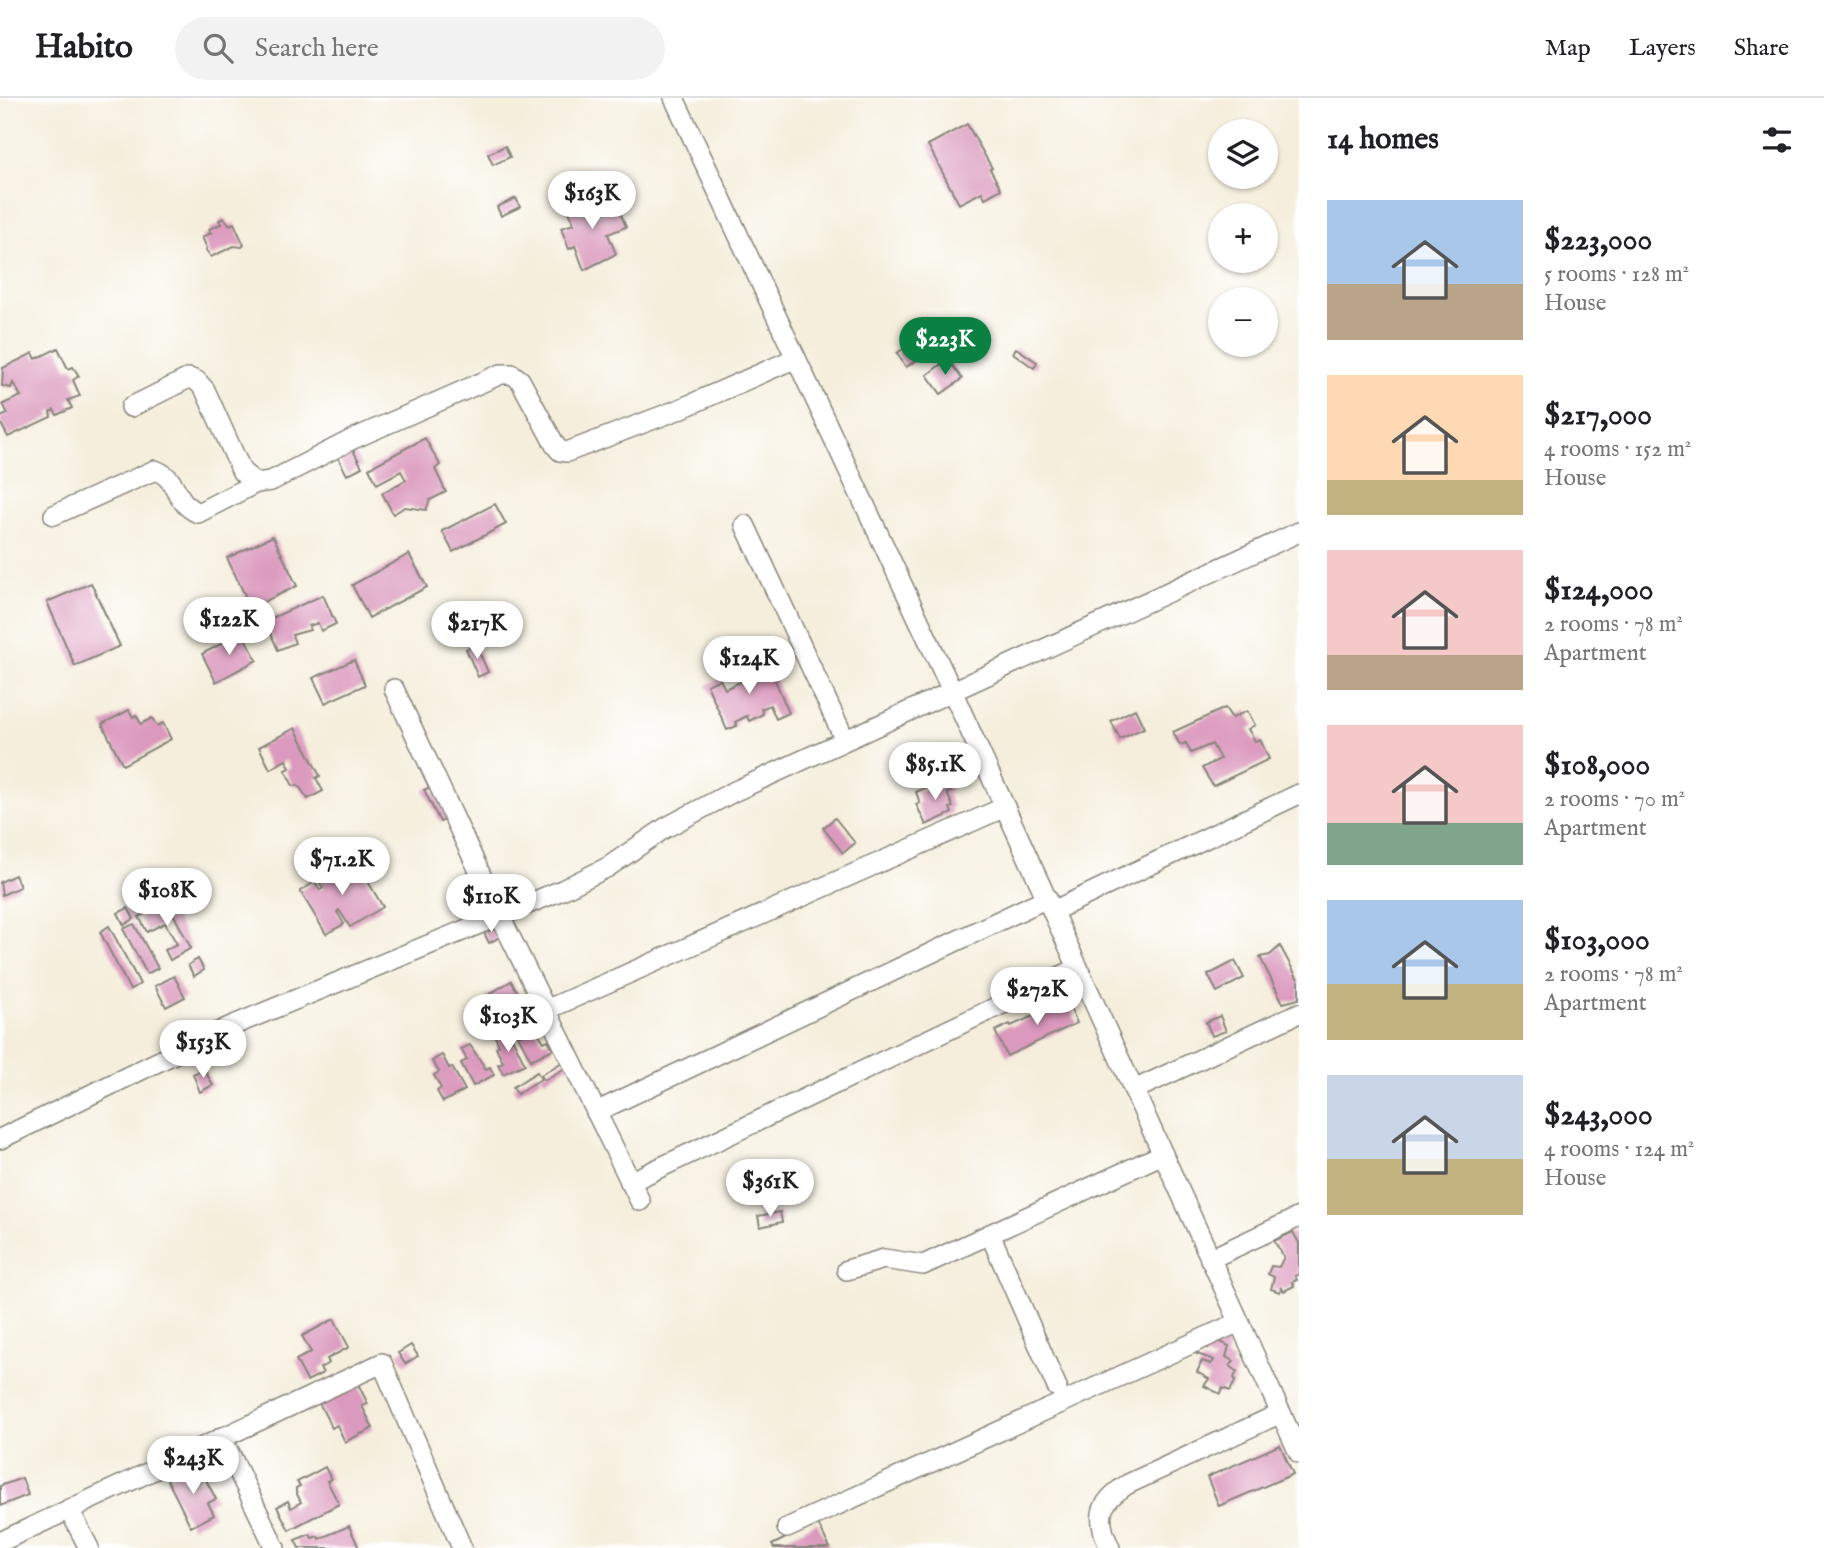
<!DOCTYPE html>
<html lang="en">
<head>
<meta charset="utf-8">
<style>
  :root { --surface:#fff; --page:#f2f2f2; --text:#202124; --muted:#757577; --line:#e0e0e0; --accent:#0b8043 }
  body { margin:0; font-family:"IM FELL English",serif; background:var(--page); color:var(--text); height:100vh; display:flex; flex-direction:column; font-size:26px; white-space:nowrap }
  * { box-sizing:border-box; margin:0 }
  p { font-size:23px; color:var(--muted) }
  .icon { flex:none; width:38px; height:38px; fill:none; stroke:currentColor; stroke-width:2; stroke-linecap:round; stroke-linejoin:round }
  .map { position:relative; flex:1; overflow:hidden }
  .panel { display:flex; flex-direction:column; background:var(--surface); width:525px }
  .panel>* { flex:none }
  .controls { position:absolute; left:1208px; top:21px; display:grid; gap:14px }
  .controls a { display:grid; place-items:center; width:70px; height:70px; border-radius:50%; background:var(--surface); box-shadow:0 2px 5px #0004; font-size:35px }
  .price { position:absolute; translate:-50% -60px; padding:0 16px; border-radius:24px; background:#fff; color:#222; font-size:23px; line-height:46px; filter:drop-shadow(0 2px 4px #0008) }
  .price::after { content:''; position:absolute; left:50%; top:42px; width:21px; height:16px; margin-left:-10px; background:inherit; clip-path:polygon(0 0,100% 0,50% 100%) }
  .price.active { background:var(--accent); color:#fff }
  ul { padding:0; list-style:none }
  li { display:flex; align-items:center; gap:21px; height:175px; padding:0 28px }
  li span { display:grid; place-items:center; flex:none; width:196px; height:140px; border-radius:0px; color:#555 }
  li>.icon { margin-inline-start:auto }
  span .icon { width:84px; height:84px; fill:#fffc; stroke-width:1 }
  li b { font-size:30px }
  h2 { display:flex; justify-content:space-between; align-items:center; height:84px; padding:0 28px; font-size:30px }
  header { display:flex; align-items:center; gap:42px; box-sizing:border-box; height:98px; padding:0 35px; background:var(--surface); border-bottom:2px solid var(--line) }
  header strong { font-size:33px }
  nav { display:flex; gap:38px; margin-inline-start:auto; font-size:24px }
  .search { width:490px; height:63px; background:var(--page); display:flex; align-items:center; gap:18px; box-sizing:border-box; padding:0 24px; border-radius:38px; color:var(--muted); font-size:26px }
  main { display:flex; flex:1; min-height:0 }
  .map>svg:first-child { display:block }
</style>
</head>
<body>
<header>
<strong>Habito</strong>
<div class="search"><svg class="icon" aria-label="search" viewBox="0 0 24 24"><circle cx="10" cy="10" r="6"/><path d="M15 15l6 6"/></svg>Search here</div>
<nav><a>Map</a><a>Layers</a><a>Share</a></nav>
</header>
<main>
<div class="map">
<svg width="1299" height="1450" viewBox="0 0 1299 1450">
  <rect width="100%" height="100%" fill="#fff"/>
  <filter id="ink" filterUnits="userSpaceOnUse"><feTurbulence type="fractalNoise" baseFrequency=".0143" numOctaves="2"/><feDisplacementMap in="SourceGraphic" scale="14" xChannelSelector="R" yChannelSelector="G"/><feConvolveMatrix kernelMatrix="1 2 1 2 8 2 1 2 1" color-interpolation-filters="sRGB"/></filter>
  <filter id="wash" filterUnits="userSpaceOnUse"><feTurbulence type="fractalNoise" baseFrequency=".00686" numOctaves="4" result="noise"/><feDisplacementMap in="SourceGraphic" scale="28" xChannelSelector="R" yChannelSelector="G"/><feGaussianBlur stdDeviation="1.57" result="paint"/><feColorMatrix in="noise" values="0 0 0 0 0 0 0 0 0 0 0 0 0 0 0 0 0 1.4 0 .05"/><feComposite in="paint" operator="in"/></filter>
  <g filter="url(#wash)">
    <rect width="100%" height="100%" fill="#f5eedc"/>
    <g id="blocks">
      <g fill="#db99bd">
        <polygon points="967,26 992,70 990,71 1001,91 985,100 982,94 959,106 928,47"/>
        <polygon points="505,48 510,59 493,67 488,56"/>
        <polygon points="590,96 598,117 618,109 626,129 608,136 616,156 584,172 575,148 569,151 561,130 574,126 566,106"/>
        <polygon points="516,100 520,109 501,118 497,109"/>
        <polygon points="224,120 230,127 234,125 244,147 242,149 234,148 211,159 206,152 207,150 202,139 211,135 209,131 221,126 219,122"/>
        <polygon points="930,234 939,248 906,269 897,255"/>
        <polygon points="58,250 68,271 73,269 79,278 73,282 80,298 68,302 72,310 57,317 54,312 50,314 51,319 8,339 0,324 0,319 8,316 3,306 21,298 13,285 11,290 2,288 3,270 33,255 36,261"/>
        <polygon points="1016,250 1037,264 1034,270 1013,255"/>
        <polygon points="948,261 962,281 941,296 927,277"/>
        <polygon points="425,340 440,367 435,371 446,394 430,402 426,412 405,409 393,416 382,395 406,382 401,373 377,386 369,370"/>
        <polygon points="352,350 362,369 347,377 337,358"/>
        <polygon points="495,406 506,426 453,454 442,433"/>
        <polygon points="273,438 297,488 251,510 227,460"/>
        <polygon points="409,456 427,489 369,520 352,487"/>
        <polygon points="91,485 120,548 75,568 47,504"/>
        <polygon points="323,497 336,526 321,533 318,525 309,528 310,532 292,537 295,545 278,552 265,523"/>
        <polygon points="242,535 257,562 216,584 202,556"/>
        <polygon points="476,547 488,574 478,579 466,551"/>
        <polygon points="766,561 789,615 776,621 770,607 761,611 763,616 749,623 747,618 735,624 737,628 727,632 707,587 720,581 725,591 749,580 747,576 753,574 750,568"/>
        <polygon points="354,562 365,587 325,605 313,580"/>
        <polygon points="1225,610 1232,620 1247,613 1255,627 1248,631 1255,643 1260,641 1269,661 1213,688 1202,670 1220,661 1212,646 1191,655 1186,645 1180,647 1173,634"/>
        <polygon points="1135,611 1144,630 1120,641 1111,623"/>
        <polygon points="129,612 133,619 136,617 141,626 152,620 157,628 163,625 171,641 123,667 102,626"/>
        <polygon points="295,630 320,678 316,680 323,693 308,701 298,687 294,688 292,686 285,672 290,670 286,662 270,671 259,649"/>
        <polygon points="946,681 951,694 947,695 953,709 950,710 952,715 926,727 916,706 920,705 916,694"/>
        <polygon points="432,688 447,721 440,724 424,692"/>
        <polygon points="835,720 855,745 843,755 823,730"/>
        <polygon points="354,760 383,809 350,829 339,812 337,814 344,826 326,836 300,793 315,784 320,792 323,790 318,782"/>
        <polygon points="15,777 20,789 2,797 0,784"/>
        <polygon points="167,804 191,850 170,862 165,852 177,846 165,825 147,834 139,819"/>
        <polygon points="128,810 134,821 124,827 118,815"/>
        <polygon points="134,826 158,870 147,876 123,831"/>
        <polygon points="493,827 500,839 489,845 483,833"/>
        <polygon points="109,828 140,886 130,892 100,834"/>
        <polygon points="1280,848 1299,883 1299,901 1283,905 1260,859 1270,857"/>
        <polygon points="198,861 204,872 194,878 188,867"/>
        <polygon points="1235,863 1244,880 1217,894 1208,877"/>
        <polygon points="174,878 185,899 166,909 155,888"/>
        <polygon points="511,883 525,906 505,920 503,917 500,918 491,906 489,908 485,899"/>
        <polygon points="1065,897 1077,925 1007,958 995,933 1010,926 1011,928 1049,911 1046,906"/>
        <polygon points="1220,918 1226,933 1212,938 1206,924"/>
        <polygon points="529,921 544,944 548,942 553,951 531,962 518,938 525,935 521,926"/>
        <polygon points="502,933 507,944 513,941 525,966 503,976 498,966 503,964 496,949 499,948 494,936"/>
        <polygon points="470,947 486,971 490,969 494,977 473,988 461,965 467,962 461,951"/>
        <polygon points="442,957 449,970 452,969 465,992 443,1004 437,993 441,990 434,977 439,974 432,963"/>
        <polygon points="566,962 569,968 544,982 541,977"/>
        <polygon points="204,971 213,987 200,994 193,976"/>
        <polygon points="537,974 541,981 517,996 513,989"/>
        <polygon points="780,1114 782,1124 760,1129 758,1118"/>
        <polygon points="1293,1134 1299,1145 1299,1176 1295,1178 1297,1182 1292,1184 1294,1188 1284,1193 1281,1190 1280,1194 1271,1191 1274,1179 1268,1176 1271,1168 1279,1169 1284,1159 1274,1143"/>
        <polygon points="334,1221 349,1249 327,1261 329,1265 320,1270 323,1275 307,1283 296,1262 311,1254 302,1238"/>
        <polygon points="1214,1241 1229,1248 1226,1259 1234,1263 1230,1268 1237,1273 1234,1280 1236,1282 1230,1293 1223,1290 1220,1296 1204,1288 1209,1281 1197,1274 1202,1263 1211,1266 1214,1262 1197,1256 1203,1248 1208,1250"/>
        <polygon points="411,1247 418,1258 405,1266 398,1255"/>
        <polygon points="358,1286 368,1306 362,1308 373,1330 345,1344 337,1327 332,1330 319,1305"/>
        <polygon points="1280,1347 1293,1376 1219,1408 1207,1379"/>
        <polygon points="192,1368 200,1383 205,1380 216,1401 208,1405 214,1417 191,1429 167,1381"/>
        <polygon points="325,1369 331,1381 327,1383 339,1406 289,1432 277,1409 288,1403 291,1410 301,1404 296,1394 296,1390 300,1388 297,1384"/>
        <polygon points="22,1380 28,1397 0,1408 0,1388"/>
        <polygon points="817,1424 830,1450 774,1450 772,1447"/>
        <polygon points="349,1428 359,1450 299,1450 295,1442 310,1436 312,1440 318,1438 319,1441"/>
      </g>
    </g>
  </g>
  <g filter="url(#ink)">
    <use href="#blocks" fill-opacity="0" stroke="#88857c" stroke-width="2"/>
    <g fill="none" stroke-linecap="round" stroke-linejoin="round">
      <defs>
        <g id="minor">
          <polyline points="674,0 953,595 1299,1355"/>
          <polyline points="131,309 189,280 197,283 205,292 242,374 256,385 271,383 353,341 501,276 512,276 520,282 555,347 560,353 567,354 680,311 796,260"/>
          <path d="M54 417 155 372C180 381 173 404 198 415L256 385"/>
          <polyline points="745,427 845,642"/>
          <polyline points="394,591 500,818 640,1103"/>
          <polyline points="1053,813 1299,696"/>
          <polyline points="546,912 1005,709"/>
          <polyline points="1134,992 1299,915"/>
          <polyline points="596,1014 1047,800"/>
          <polyline points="0,1041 229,929 562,792 608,769 665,730 733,694 1299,434"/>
          <polyline points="630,1084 1078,870"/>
          <polyline points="990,1136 1057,1289"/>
          <polyline points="1210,1161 1299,1119"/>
          <polyline points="847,1172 884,1161 923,1167 1163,1056"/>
          <polyline points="222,1339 275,1450"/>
          <polyline points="69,1411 89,1450"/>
          <polyline points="787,1430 1239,1224"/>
          <polyline points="0,1444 382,1265 462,1450"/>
          <path d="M1110 1450C1095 1419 1099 1404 1128 1386L1281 1315"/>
        </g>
      </defs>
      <use href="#minor" stroke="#88857c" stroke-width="22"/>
      <use href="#minor" stroke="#fff" stroke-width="19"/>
    </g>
  </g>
</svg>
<div class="controls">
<a><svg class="icon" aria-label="layers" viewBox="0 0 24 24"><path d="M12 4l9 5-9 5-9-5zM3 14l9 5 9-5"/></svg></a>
<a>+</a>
<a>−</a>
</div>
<b class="price" style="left:592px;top:133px">$163K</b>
<b class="price active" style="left:945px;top:279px">$223K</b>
<b class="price" style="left:229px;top:559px">$122K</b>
<b class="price" style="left:477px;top:563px">$217K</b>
<b class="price" style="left:749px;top:598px">$124K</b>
<b class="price" style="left:935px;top:704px">$85.1K</b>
<b class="price" style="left:342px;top:799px">$71.2K</b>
<b class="price" style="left:167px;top:830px">$108K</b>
<b class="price" style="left:491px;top:836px">$110K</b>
<b class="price" style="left:1037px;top:929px">$272K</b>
<b class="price" style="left:508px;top:956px">$103K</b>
<b class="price" style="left:203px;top:982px">$153K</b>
<b class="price" style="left:770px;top:1121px">$361K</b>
<b class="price" style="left:193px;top:1398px">$243K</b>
</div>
<section class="panel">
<h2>14 homes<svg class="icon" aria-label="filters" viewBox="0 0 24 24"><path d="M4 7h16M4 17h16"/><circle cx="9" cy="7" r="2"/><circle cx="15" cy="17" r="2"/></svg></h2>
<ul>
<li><span style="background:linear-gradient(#a9c7e8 60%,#b9a48a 0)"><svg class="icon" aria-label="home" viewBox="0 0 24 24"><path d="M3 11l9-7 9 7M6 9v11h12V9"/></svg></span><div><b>$223,000</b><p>5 rooms · 128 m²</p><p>House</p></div></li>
<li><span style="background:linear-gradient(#ffd9b3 75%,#c2b280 0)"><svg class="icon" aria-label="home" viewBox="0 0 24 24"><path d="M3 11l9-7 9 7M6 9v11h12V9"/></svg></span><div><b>$217,000</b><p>4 rooms · 152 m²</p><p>House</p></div></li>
<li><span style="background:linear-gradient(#f6c9c9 75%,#b9a48a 0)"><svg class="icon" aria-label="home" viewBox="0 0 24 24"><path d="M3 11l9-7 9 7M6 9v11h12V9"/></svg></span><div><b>$124,000</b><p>2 rooms · 78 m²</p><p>Apartment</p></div></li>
<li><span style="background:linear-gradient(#f6c9c9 70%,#7fa58c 0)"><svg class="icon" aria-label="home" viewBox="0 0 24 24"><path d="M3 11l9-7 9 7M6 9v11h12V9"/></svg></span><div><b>$108,000</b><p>2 rooms · 70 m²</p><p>Apartment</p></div></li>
<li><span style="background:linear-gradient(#a9c7e8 60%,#c2b280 0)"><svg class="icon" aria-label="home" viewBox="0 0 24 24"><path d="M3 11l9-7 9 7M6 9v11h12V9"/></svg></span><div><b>$103,000</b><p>2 rooms · 78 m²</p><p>Apartment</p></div></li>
<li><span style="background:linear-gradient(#c9d6e8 60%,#c2b280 0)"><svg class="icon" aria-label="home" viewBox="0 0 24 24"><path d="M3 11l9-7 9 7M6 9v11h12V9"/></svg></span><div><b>$243,000</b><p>4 rooms · 124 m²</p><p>House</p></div></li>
</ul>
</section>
</main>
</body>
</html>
